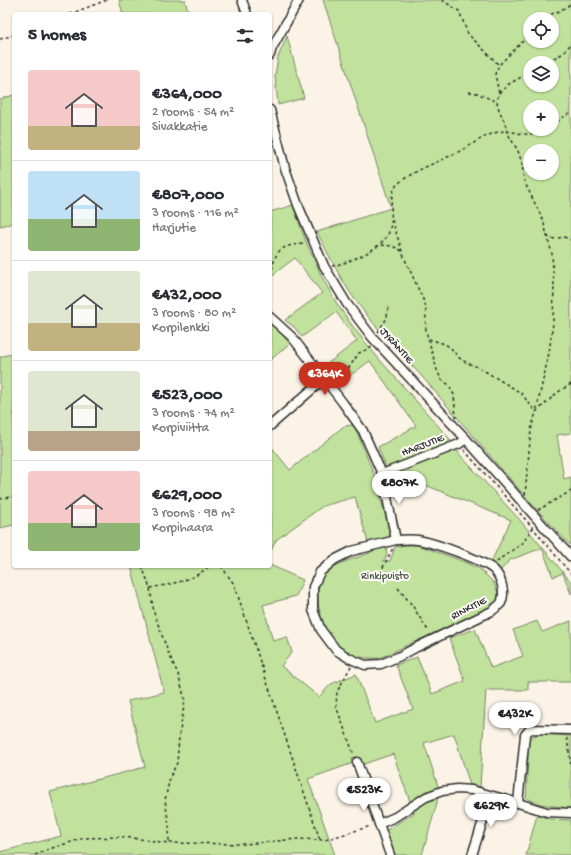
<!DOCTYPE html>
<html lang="en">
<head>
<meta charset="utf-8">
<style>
  :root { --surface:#fff; --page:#f2f2f3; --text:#2b2b33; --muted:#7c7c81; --line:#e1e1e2; --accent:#c8321e }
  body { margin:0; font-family:"Gochi Hand",sans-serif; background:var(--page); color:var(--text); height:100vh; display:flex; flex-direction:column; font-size:15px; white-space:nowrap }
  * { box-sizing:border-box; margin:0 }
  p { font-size:13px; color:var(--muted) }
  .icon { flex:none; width:22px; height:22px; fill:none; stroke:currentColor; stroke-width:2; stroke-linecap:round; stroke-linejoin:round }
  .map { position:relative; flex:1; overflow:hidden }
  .details { position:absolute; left:12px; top:12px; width:260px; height:556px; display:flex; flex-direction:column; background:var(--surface); border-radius:4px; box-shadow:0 1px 3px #0004 }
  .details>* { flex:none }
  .tools { position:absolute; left:523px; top:12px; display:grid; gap:8px }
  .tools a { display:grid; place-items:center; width:36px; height:36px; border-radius:50%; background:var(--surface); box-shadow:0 1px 3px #0004; font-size:20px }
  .price { position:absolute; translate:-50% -34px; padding:0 9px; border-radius:14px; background:#fff; color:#222; font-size:13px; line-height:26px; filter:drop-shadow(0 1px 2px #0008) }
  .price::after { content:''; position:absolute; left:50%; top:24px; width:12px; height:9px; margin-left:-6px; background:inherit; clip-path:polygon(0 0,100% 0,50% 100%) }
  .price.active { background:var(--accent); color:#fff }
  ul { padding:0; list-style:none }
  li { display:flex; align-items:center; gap:12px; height:100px; padding:0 16px }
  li+li { border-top:1px solid var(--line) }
  li span { display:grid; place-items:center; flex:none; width:112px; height:80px; border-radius:4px; color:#555 }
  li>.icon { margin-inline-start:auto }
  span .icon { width:48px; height:48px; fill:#fffc; stroke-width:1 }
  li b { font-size:17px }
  h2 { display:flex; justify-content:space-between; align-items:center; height:48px; padding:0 16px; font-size:17px }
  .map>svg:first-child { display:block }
</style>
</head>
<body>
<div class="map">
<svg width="571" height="855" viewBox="0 0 571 855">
  <rect width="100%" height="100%" fill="#fcf3e7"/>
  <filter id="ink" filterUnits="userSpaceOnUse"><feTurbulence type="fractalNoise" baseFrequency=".025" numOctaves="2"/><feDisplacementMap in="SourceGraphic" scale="8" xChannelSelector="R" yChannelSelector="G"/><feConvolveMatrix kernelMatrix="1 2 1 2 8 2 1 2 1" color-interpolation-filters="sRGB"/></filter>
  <g filter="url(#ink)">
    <g fill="#c0e29c" stroke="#768664" fill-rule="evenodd">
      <polygon points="119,0 186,0 185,1 189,14 123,14"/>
      <path d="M323 0H571V433L557 435 564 479 571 477V546C524 497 481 445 437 394 412 364 383 337 359 305 342 283 330 257 317 232L391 208ZM530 19H552V41H530ZM530 63H552V85H530ZM530 107H552V129H530ZM530 151H552V173H530Z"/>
      <polygon points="287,36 304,98 278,105 275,76 278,57"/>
      <polygon points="14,95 14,223 0,226 0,99"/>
      <polygon points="293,205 306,242 323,279 337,304 356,331 379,359 448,437 460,455 519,519 571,582 571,594 563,573 553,577 542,548 510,560 501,570 491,562 511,520 423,484 401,493 392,493 391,480 378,447 416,426 370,361 337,385 323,367 357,341 336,312 302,337 295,328 285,320 322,293 295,258 270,277 270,212"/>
      <polygon points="270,323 281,333 290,344 270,360"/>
      <polygon points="14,353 14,525 0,528 0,357"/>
      <polygon points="354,425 375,477 391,537 368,543 355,497 323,506 276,540 270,553 270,445 290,470 344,426"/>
      <path d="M405 545H417L457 559 480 569 493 582 498 592 497 600 488 608 380 658C366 659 350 657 339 648 323 634 308 589 326 572 335 564 358 557 370 553V550L386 547 387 555 383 561H390L395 547Z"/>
      <polygon points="270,565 303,580 296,596 263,605 273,641 287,637 292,652 281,666 319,697 331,684 356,674 375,723 413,709 396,665 417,657 432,694 465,681 449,638 475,629 491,668 523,656 513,630 537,621 542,632 571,621 571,682 528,682 528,690 486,690 480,787 470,785 454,734 424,743 438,786 437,803 422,855 394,855 385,831 414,813 393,754 361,765 359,761 308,779 335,855 0,855 0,852 61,836 50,792 145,767 128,701 164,692 131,566"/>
      <polygon points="539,734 571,736 571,807 568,808 540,804 526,798 529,738"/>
      <polygon points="537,815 551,819 571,820 571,855 526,855"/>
    </g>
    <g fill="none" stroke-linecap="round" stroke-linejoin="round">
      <defs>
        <g id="minor">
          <polyline points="242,0 247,14"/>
          <polyline points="270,55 272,48 299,0"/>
          <polyline points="270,110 285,168 298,205 324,266 347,304 372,337 466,439 571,557"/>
          <polyline points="270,317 292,337 343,403 363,431 382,474 396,540"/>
          <polyline points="270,426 324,379"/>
          <polyline points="382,474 459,444 466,439"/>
          <path d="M396 540C403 540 411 539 418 540 435 543 480 559 493 569 501 576 506 593 501 603 499 606 494 609 492 611L417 647 400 656 381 664 365 665 349 658 336 650 321 630 313 610V587L320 572 334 560 352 551Z"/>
          <polyline points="357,762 390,855"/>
          <polyline points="518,803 525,735 530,729 571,730"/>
          <polyline points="379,824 395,817 426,797 442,791 457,789 472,790 518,803 547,812 571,813"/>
          <polyline points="472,855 491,796"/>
        </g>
      </defs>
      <use href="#minor" stroke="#2b2b2b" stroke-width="11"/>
      <g stroke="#2b2b2b" stroke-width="1.5" stroke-dasharray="3 3" stroke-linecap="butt">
        <polyline points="442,0 459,11 468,34 499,65"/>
        <polyline points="70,14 107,0"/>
        <polyline points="540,19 559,11 571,4"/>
        <polyline points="530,31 523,41 499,65 495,74 499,93 497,102 499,110 505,123 507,132 518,151 522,163 524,181 543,220 552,254 554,285 553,323 549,353 536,412"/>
        <polyline points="0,39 14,35"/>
        <polyline points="543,63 562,54 571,44"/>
        <polyline points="469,92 477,93 497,102"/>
        <polyline points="499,93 509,84 530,72"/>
        <polyline points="552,125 571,112"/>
        <path d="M392 220 404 257 425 304C427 313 425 321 426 331L437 370 441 379 449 385 454 395 456 418"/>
        <polyline points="547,236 552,239 564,237 571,240"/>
        <path d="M376 247C385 243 395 246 403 252"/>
        <path d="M332 266C348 263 379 250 387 236 397 220 384 194 400 182 417 169 436 163 454 154 469 147 482 136 498 132 516 128 523 141 545 129"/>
        <path d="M270 281C275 254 274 245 306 244"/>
        <polyline points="378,332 387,318 388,305"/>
        <polyline points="429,339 445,344 451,348 458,357 467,363 478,367 521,393 536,412"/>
        <polyline points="333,377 346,372 359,353 372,347"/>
        <polyline points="464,450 533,528 571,574"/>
        <polyline points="525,495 531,430 536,412 558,392 571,384"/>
        <polyline points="0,499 14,496"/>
        <polyline points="538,510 571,491"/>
        <polyline points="497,562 501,558 522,544 533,528"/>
        <polyline points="142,566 150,588 154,613 168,652 178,674 185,700 179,737 177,763 170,777 165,800 169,826 169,843"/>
        <polyline points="221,566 234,584 320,840"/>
        <polyline points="380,573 393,548"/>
        <path d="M150 588C170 584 194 581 209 566"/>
        <polyline points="398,588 412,605 429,632"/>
        <polyline points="351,666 337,692 336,706 354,755"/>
        <polyline points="567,738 571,766"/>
        <polyline points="35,855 49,849 84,838 124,837 169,843 245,844 298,839 325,840 371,826"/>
      </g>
      <use href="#minor" stroke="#fdfcf7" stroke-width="8"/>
    </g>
  </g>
  <g text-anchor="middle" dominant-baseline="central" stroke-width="4" stroke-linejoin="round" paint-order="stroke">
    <g font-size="11" fill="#2b2b2b" stroke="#fdfcf7">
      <text transform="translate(396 346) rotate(48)">JYRÄNTIE</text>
      <text transform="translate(423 446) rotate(-21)">HARJUTIE</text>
      <text transform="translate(469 609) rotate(-27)">RINKITIE</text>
    </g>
    <g font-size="11" fill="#505947" stroke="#fdfcf7">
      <text x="385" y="577">Rinkipuisto</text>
    </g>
  </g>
</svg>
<div class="tools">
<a><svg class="icon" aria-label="locate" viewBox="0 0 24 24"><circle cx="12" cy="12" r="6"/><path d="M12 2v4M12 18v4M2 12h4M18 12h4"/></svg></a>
<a><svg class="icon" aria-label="layers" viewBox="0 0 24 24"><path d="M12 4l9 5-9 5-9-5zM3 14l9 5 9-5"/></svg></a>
<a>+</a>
<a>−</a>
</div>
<b class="price active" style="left:325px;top:396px">€364K</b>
<b class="price" style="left:399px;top:505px">€807K</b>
<b class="price" style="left:515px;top:736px">€432K</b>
<b class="price" style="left:364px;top:812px">€523K</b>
<b class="price" style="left:491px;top:828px">€629K</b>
<section class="details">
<h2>5 homes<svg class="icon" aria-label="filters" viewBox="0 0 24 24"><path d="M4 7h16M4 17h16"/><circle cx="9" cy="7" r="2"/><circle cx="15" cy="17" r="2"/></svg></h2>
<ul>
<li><span style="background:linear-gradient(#f6c9c9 70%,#c2b280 0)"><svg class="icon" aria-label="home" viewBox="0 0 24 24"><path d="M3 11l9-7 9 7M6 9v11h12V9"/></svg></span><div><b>€364,000</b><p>2 rooms · 54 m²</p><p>Sivakkatie</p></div></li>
<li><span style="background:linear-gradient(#bfe0f5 60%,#8fb573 0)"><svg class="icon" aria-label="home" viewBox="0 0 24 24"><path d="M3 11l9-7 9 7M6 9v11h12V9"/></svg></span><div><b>€807,000</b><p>3 rooms · 116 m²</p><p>Harjutie</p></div></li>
<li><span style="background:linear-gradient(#dfe7d0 65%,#c2b280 0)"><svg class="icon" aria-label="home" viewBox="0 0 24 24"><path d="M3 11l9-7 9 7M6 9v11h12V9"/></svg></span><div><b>€432,000</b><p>3 rooms · 80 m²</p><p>Korpilenkki</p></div></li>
<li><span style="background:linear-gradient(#dfe7d0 75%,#b9a48a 0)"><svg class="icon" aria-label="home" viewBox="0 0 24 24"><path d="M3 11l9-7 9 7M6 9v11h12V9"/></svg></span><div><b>€523,000</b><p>3 rooms · 74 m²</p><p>Korpiviitta</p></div></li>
<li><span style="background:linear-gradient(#f6c9c9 65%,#8fb573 0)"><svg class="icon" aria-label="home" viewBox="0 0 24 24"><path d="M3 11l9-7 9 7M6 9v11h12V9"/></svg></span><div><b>€629,000</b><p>3 rooms · 98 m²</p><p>Korpihaara</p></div></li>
</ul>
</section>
</div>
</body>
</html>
